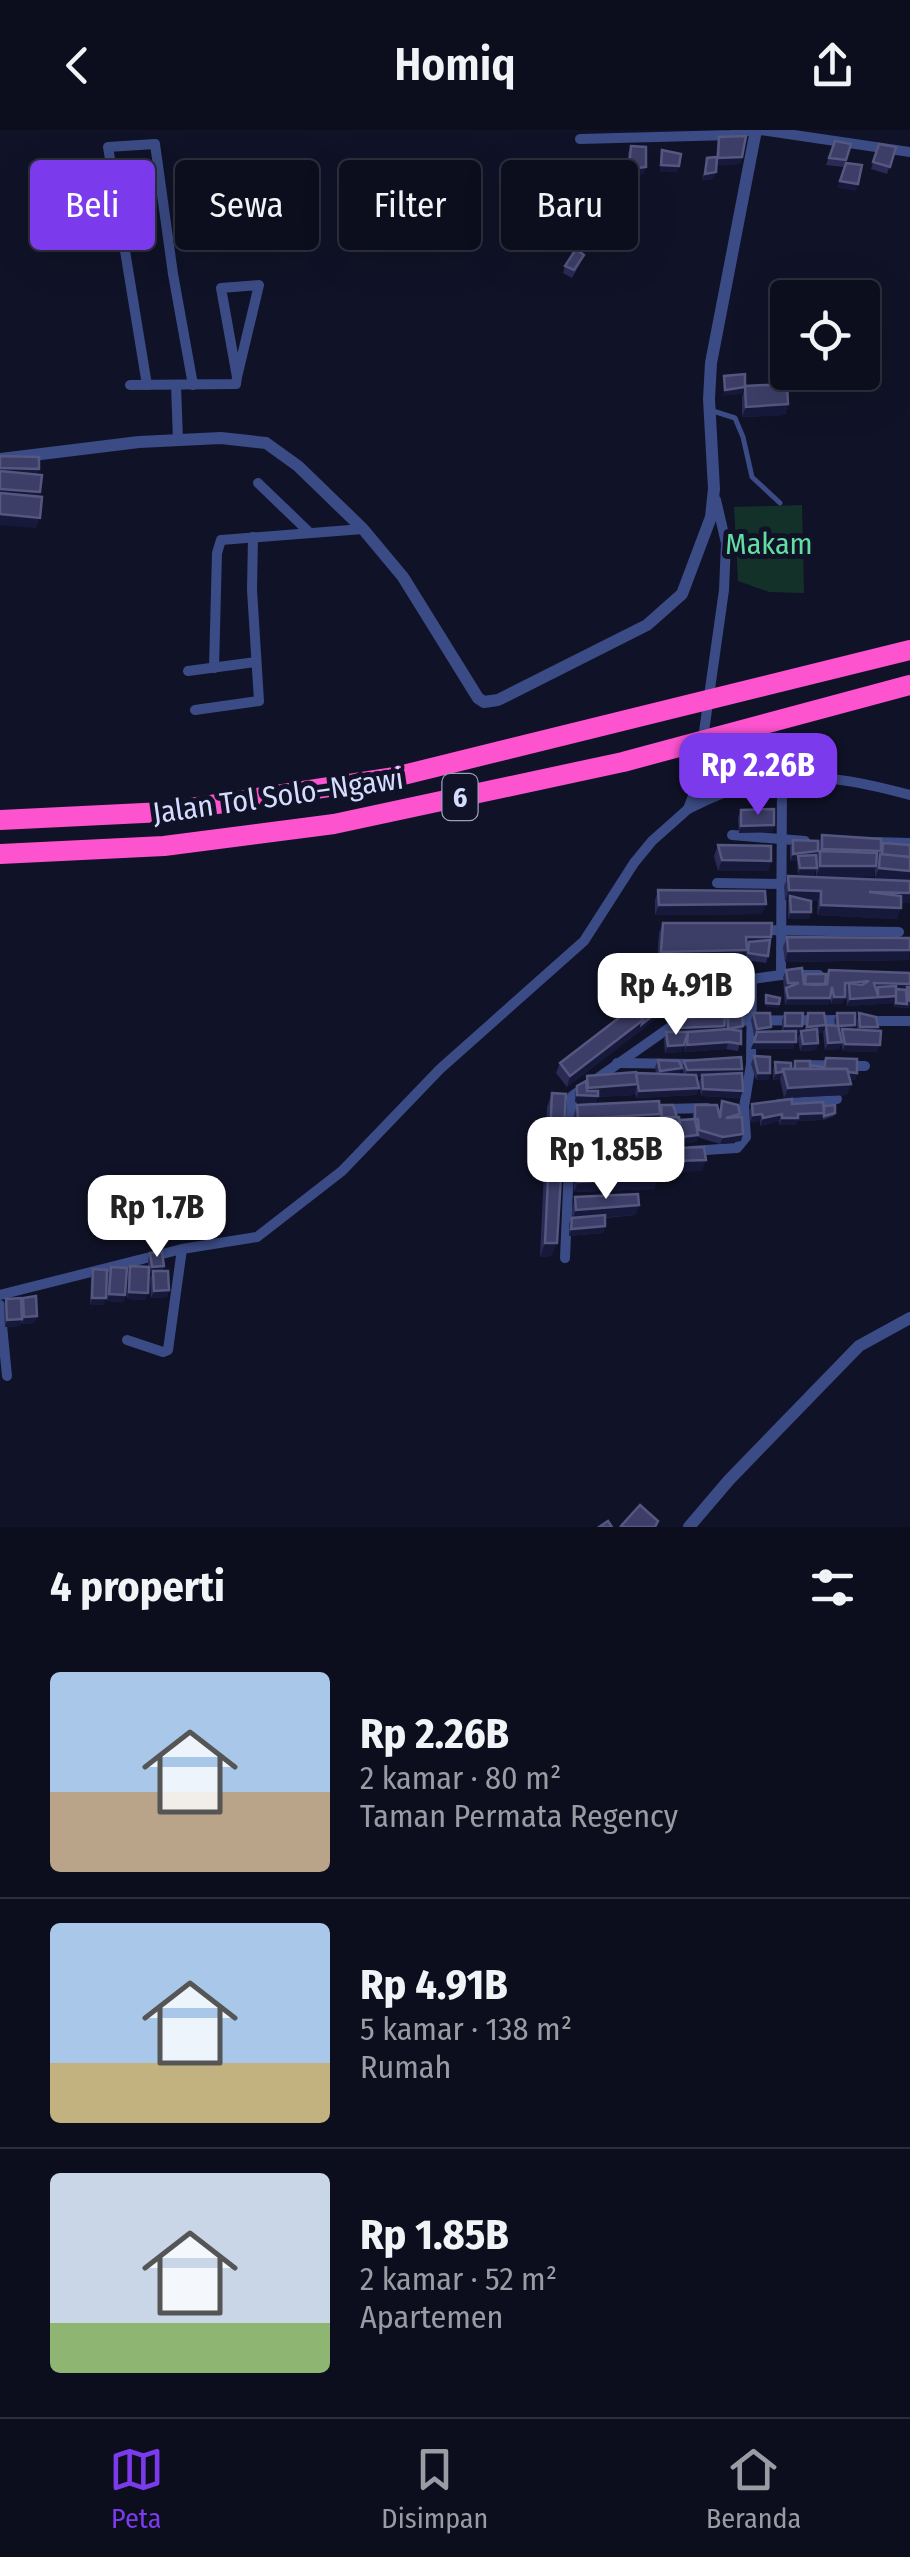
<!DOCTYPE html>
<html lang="id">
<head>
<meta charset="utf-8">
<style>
  :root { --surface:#0c0e1d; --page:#1a1c2a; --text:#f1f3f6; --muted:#9a9ca4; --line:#2c2e3b; --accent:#7c3aed }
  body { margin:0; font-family:"Fira Sans Condensed",sans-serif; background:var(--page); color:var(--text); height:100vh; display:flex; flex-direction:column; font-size:38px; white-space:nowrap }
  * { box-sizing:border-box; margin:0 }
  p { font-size:32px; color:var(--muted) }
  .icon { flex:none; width:55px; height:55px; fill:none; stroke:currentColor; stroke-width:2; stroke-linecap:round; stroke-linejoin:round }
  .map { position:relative; height:1397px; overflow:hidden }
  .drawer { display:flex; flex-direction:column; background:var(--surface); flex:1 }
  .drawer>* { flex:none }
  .hud { position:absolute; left:30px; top:30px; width:850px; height:90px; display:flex; gap:20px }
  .tools { position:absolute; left:770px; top:150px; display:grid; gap:20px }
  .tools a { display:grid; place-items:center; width:110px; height:110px; border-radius:10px; background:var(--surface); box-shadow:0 10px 40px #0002,0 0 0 2px var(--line); font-size:50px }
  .price { position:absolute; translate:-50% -85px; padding:0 22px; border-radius:20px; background:#fff; color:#222; font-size:32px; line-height:65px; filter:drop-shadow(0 2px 5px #0008) }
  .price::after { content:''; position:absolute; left:50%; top:60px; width:30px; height:22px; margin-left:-15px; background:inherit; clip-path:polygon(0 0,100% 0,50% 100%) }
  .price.active { background:var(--accent); color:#fff }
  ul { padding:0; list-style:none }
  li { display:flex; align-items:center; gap:30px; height:250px; padding:0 50px }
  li+li { border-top:2px solid var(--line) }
  li span { display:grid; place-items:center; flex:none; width:280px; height:200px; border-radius:10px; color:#555 }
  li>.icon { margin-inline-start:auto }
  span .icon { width:120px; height:120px; fill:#fffc; stroke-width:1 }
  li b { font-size:42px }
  h2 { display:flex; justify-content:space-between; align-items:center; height:120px; padding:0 50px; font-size:42px }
  .chip { padding:0 35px; border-radius:10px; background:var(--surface); box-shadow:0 10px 40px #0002,0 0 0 2px var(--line); font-size:35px; line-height:90px }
  .chip.active { background:var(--accent); color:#fff }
  header { display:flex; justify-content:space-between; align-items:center; height:130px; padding:0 50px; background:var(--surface); font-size:45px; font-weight:600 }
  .tab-bar { display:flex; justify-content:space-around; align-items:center; height:140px; border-top:2px solid var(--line); background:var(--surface); font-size:28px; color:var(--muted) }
  .tab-bar a { display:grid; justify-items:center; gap:5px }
  .tab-bar .active { color:var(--accent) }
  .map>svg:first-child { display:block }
</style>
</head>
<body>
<header><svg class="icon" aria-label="back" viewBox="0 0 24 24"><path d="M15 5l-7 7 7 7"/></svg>Homiq<svg class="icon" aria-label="share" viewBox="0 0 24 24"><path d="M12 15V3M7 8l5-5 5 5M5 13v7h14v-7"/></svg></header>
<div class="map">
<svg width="910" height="1397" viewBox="0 0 910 1397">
  <rect width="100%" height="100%" fill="#101227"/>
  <polygon fill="#133128" points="802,375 804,463 769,462 738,451 734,377"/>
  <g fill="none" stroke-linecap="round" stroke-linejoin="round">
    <polyline stroke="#3b4b85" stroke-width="5" points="713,281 735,288 743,307 752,347 780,373"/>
    <g stroke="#3b4b85" stroke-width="10">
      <polyline points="760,0 910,22"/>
      <polyline points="580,9 732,5 753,0"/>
      <polyline points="130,255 236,254 237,247 259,155 221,158 237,247"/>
      <polyline points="147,255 108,17 155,14 173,144 193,255"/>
      <polyline points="176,255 178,310"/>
      <polyline points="258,353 310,403"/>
      <path d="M716 370 726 413 724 460 696 658 688 679C771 636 822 642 910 665"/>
      <polyline points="214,538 217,423 221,410 363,399"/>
      <polyline points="188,541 256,532"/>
      <polyline points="195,580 259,571 252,460 253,407"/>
      <polyline points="732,705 805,711"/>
      <polyline points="872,712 910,713"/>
      <polyline points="717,753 784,754"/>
      <polyline points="761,800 899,802"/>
      <polyline points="781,845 782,648"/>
      <polyline points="663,849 752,849"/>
      <polyline points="711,891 844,890"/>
      <polyline points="866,891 910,891"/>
      <polyline points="617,933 694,934"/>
      <polyline points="801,935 865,936"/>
      <polyline points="779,974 837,969"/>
      <polyline points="664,979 707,978"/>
      <polyline points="690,1021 737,1018 746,1007 744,977 751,934 752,849 781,845 819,845"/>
      <polyline points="565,1128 572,966 676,893 684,892"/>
      <polyline points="0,1165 182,1119 257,1107 342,1041 440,939 584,811 634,733 652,711 688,679"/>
      <polyline points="0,1175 7,1246"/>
      <polyline points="127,1210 163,1222 168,1220 182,1119"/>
    </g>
    <g stroke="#3b4b85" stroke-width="12">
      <polyline points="0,329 139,312 221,308 266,313 298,336 363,399 403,447 478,568 484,572 498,570 647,495 682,464 711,387 714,359 709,269 711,233 756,0"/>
      <polyline points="689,1397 729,1350 859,1216 910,1188"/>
    </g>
    <g stroke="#fd53cf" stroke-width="20">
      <polyline points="0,690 164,682 395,647 910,520"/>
      <polyline points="0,724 164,716 334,694 623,632 910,555"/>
    </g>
  </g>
  <g fill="#292b55">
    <polygon points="719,7 742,27 740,34 716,35 713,49 702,50 707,28 716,27 717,14"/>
    <polygon points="835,11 851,14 844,37 826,35"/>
    <polygon points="879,14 896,17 887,44 871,39"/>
    <polygon points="631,16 646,37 643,44 627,46 628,23"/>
    <polygon points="581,132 572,148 563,143 565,136"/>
    <polygon points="745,256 788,274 785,285 742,287 742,267"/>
    <polygon points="741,680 774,695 772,702 739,703 738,688"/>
    <polygon points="822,705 881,720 883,713 910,715 910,772 901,773 897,789 817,785 818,771 811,771 809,789 788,789 788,770 785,770 784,756 788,746 895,750 875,748 875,739 873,747 816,747 816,739 814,745 798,745 797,731 790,731 790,717 793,710 818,715"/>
    <polygon points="718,715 771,731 768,741 718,741 714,726"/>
    <polygon points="658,760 762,784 655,785 655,770"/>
    <polygon points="663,793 771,807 768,826 766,833 745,830 747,820 743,830 657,832 659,803"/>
    <polygon points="787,807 909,830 785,832 783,817"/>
    <polygon points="786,840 804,854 806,844 825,854 829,840 910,843 910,878 894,877 894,873 847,876 846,860 845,860 845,867 842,874 831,874 830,868 828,875 785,875 783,847"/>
    <polygon points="656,852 707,854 737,877 657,878 657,888 567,957 556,943 560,933 634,879 654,875 653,863"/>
    <polygon points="753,883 771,897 769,902 782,901 782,890 785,883 801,901 805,900 808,883 826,895 823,902 817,903 818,913 816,920 800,921 798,908 800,903 796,903 793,919 751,919 756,906 754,906 751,890"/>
    <polygon points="837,883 854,899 857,900 857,890 859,883 877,901 877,922 843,921 841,913 839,919 825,920 823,902 826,895 835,895 834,890"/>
    <polygon points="728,884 743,896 738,921 726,919 684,922 686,909 681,922 665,923 664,909 666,902 674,902 673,896 676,889 724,896 723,899 725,899"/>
    <polygon points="754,926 770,943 768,950 756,950 751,934"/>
    <polygon points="826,928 857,943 855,950 850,950 847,965 784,968 780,949 773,950 773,939 775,932 791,939 792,939 795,931 823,937"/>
    <polygon points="658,930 679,944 684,944 682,938 684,931 740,943 743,961 740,968 701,966 699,952 701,947 697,947 699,958 696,965 636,968 635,961 634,965 597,967 595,973 575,972 575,963 577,956 585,952 587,946 636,943 656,944 655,937"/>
    <polygon points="552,963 552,1126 540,1127 547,977"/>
    <polygon points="722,971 740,984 738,987 741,1011 720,1014 697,1007 696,1012 678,1014 678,1006 676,1009 576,1015 574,985 577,975 660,979 661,975 679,991 692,989 695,975 719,983"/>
    <polygon points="752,974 824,976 835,983 834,986 823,990 823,986 821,990 797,991 796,995 779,995 779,991 760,996 760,991 750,992 749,981"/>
    <polygon points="576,1022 702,1041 658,1042 654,1059 574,1062 572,1032"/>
    <polygon points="575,1067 639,1075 635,1085 605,1088 603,1103 569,1106 569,1094 572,1087 572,1078"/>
    <polygon points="150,1123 164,1136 162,1141 169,1160 167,1167 151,1168 150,1148 152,1144 149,1144 145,1170 127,1169 128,1143 130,1136 148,1137 148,1130"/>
    <polygon points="111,1137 125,1165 123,1172 107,1171 108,1144"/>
    <polygon points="93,1139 104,1175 90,1175 91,1146"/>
    <polygon points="23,1168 37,1186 34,1193 22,1194 22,1191 20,1196 5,1197 4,1176 6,1169 22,1172"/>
  </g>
  <g fill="#17193b">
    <polygon points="742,27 740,34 716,35 718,28"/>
    <polygon points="661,35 679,36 677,42 659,42"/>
    <polygon points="646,37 643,44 627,46 629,39"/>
    <polygon points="716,42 713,49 702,50 705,44"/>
    <polygon points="840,51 858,54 856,61 837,58"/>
    <polygon points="745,257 742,264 722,266 725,260"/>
    <polygon points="788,274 785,285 742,287 746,277"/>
    <polygon points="0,338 39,339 35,349 0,348"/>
    <polygon points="0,359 40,362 37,373 0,370"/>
    <polygon points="0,384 40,388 36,398 0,395"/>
    <polygon points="774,695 772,702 739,703 741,696"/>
    <polygon points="822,719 881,721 877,731 820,723"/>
    <polygon points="818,721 816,728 798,726 797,731 790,731 793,724"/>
    <polygon points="722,730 771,731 768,741 718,741"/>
    <polygon points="820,736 876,736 873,747 816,747"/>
    <polygon points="800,738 817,738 814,745 798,745"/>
    <polygon points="879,738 910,741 910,752 875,748"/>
    <polygon points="789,760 821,761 818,771 790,771 790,766 788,770 785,770"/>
    <polygon points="869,762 910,763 910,773 866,772"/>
    <polygon points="766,774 762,784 655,785 659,775"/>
    <polygon points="821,775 901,778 897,789 817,785"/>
    <polygon points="791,782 811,782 809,789 788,789"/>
    <polygon points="746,807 771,807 767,817 749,812 747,817 743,817"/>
    <polygon points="747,820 743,830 657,832 661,822"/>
    <polygon points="910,820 909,830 785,832 788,821"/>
    <polygon points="874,853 910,854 910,858 907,857 906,860 878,857 877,860"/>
    <polygon points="897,866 894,873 847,876 850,869"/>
    <polygon points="659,867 708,867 739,870 737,877 655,878"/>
    <polygon points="834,867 845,867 842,874 831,874"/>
    <polygon points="788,868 830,868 828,875 785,875"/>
    <polygon points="908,870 910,871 910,878 894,877 896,873 907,874"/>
    <polygon points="766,873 779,874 778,878 765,877"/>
    <polygon points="659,881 657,888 640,901 642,894"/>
    <polygon points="643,890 640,901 567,957 570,946"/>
    <polygon points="826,895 823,902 805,904 807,897"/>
    <polygon points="855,895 853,902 842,899 841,902 835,903 838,896"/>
    <polygon points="724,896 722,903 675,905 678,898"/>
    <polygon points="785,896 802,896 800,903 782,903"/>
    <polygon points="771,897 768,904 754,906 757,899"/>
    <polygon points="860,897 878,897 876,904 858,904"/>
    <polygon points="729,912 726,919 684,922 687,915"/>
    <polygon points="754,912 796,912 793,919 751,919"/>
    <polygon points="842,912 839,919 825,920 828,913"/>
    <polygon points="818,913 816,920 800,921 803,914"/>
    <polygon points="845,914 880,915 877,922 843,921"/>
    <polygon points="684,915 681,922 665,923 668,916"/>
    <polygon points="682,938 679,945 657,948 660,941"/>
    <polygon points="742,939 739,946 685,947 687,940"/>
    <polygon points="782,942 780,949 773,950 776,943"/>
    <polygon points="823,942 857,943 855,950 821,949"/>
    <polygon points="758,943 770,943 768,950 756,950"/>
    <polygon points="638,954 634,965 597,967 595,973 575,972 577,965 585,966 588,958"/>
    <polygon points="851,954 847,965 784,968 788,958"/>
    <polygon points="699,958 696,965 636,968 639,961"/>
    <polygon points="703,959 743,961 740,968 701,966"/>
    <polygon points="824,983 821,990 797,991 796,995 779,995 782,988 798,984"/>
    <polygon points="660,984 656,994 578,991 574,999 578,989"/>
    <polygon points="762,984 760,991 750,992 753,985"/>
    <polygon points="782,984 779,991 760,996 763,988"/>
    <polygon points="680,999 676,1009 576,1015 579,1004"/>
    <polygon points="743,1004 741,1011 720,1014 723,1007"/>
    <polygon points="698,1005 696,1012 678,1014 681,1007"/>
    <polygon points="706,1030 702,1041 577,1045 576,1038 573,1045 577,1034"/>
    <polygon points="658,1048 654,1059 574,1062 578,1052"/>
    <polygon points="639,1075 635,1085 572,1090 576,1080"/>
    <polygon points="605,1096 603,1103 569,1106 571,1099"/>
    <polygon points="545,1113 557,1113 552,1126 540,1127"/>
    <polygon points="164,1136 161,1143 149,1144 152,1137"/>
    <polygon points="169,1160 167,1167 151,1168 154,1161"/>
    <polygon points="129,1162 148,1163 145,1170 127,1169"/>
    <polygon points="109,1164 125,1165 123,1172 107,1171"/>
    <polygon points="92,1168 106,1168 104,1175 90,1175"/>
    <polygon points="37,1186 34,1193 22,1194 24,1187"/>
    <polygon points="22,1189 20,1196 5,1197 7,1190"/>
  </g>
  <g fill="#3c3e67" stroke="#54577f" stroke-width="2.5" fill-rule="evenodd">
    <polygon points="746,6 742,27 718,28 719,7"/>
    <polygon points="835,11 851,14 846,30 829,28"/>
    <polygon points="879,14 896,17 890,37 873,32"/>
    <polygon points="631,16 646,17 646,37 629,39"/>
    <polygon points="662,20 681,24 679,36 661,35"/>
    <polygon points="717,27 716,42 705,44 707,28"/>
    <polygon points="846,33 862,35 858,54 840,51"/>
    <polygon points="576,119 584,125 574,140 565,136"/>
    <polygon points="745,244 745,257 725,260 724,246"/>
    <polygon points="787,254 788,274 746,277 745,256"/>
    <polygon points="0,326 39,327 39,339 0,338"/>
    <polygon points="0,341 42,345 40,362 0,359"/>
    <polygon points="0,363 42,367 40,388 0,384"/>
    <polygon points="774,679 774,695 741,696 741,680"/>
    <polygon points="822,705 881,709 881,721 822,719"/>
    <polygon points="793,710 818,711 818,721 793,724"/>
    <polygon points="883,713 910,715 910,727 882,725"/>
    <polygon points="718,715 771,716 771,731 722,730"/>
    <polygon points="820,721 877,723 876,736 820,736"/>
    <polygon points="880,724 910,727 910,741 879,738"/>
    <polygon points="816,725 817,738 800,738 798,726"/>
    <polygon points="788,746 910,751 910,763 869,762 901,766 901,778 821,775 821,761 789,760"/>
    <polygon points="658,760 765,761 766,774 659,775"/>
    <polygon points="790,766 811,771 811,782 791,782"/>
    <polygon points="663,793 772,793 771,807 746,807 747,820 661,822"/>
    <polygon points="787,807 910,808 910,820 788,821"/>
    <polygon points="770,810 768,826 748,823 749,812"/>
    <path d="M802 838 804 854 816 855 827 854 829 840 910 843V854L874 853 878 866V857L896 856 897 866 850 869 849 853H845V867H834L832 857 830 868H788L786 858 799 853H788L786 840ZM869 851 862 855 849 853Z"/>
    <polygon points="806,844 826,844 825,854 805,854"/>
    <polygon points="707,851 708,867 659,867 656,852"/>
    <polygon points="737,853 739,870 707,870 707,854"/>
    <polygon points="907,857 910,857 910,871 908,870"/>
    <polygon points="896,859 906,860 907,874 896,873"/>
    <polygon points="766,865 780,868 779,874 766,873"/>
    <polygon points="648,868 659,881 642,894 643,890 634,879"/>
    <polygon points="633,877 643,890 570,946 560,933"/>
    <polygon points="753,883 770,883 771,897 757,899"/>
    <polygon points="785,883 803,883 802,896 785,896"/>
    <polygon points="808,883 824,883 826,895 807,897"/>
    <polygon points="837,883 855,883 855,895 838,896 842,912 828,913 826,895 838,896"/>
    <polygon points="859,883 876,887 878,897 860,897"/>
    <polygon points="725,884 724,896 678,898 676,889"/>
    <polygon points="728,884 742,886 743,896 728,899 741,901 741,914 729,912 687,915 688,902 728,899"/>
    <polygon points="817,899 818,913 803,914 801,901"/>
    <polygon points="842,899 881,901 880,915 845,914"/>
    <polygon points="796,901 796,912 754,912 757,902"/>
    <polygon points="666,902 688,902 684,915 668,916"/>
    <polygon points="754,926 770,927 770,943 758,943"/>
    <polygon points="741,927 742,939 687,940 684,931"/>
    <polygon points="826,928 857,929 857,943 848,942 847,939 824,939"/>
    <polygon points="658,930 679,931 682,938 660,941"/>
    <polygon points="795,931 810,931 811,939 795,939"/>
    <polygon points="775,932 791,933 791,939 783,939 782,942 776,943"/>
    <polygon points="810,935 824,937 823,939 811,939"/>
    <polygon points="783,939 847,939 851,954 788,958"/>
    <polygon points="636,942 638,954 588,958 587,946"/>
    <polygon points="636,943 696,945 699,958 639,961"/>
    <polygon points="742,943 743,961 703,959 702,945"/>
    <polygon points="586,951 587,961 598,961 598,966 577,965 577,956"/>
    <polygon points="552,963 566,964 557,1113 545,1113"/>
    <polygon points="792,969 792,974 823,972 824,983 798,984 798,988 782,988 782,984 763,988 762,984 753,985 752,974"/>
    <polygon points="659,971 660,984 578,989 577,975"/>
    <polygon points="722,971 738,975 740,984 726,988 742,987 743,1004 723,1007 699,1000 698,989 695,989 698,1005 681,1007 680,990 695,989 695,975 717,975 720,988"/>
    <polygon points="661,975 673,975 677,987 662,988"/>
    <polygon points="835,975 835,983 824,986 824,976"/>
    <polygon points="679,987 680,999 579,1004 578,991"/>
    <polygon points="704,1017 706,1030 577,1034 576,1022"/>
    <polygon points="658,1034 658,1048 578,1052 576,1038"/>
    <polygon points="638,1064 639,1075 576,1080 575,1067"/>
    <polygon points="605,1085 605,1096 571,1099 572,1088"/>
    <polygon points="162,1122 164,1136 152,1137 150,1123"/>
    <polygon points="130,1136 149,1137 148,1163 129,1162"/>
    <polygon points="111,1137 127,1138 125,1165 109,1164"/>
    <polygon points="93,1139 107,1140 106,1168 92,1168"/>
    <polygon points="153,1141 168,1141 169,1160 154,1161"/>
    <polygon points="36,1166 37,1186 24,1187 23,1168"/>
    <polygon points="21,1168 22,1189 7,1190 6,1169"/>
    <polygon points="640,1375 658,1391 655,1397 623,1397 621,1396"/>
    <polygon points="608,1391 612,1397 599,1397"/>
  </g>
  <g text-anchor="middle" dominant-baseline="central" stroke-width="10" stroke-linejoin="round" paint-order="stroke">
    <rect fill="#101227" stroke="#9b9fbe" stroke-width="2.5" x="442.5" y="644" width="35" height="46" rx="8"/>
    <g font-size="28" font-weight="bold" fill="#d6dcff">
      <text x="460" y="667">6</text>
    </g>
    <g font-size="30" fill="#62dfa0" stroke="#101227">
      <text x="769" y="414">Makam</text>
    </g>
    <g font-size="30" fill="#d6dcff" stroke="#101227">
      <text transform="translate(278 666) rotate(-8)">Jalan Tol Solo–Ngawi</text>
    </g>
  </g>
</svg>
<div class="tools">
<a><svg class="icon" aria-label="locate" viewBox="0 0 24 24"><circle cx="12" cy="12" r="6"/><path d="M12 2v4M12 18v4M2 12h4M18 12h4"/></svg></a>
</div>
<b class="price active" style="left:758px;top:688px">Rp 2.26B</b>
<b class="price" style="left:676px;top:908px">Rp 4.91B</b>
<b class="price" style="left:606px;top:1072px">Rp 1.85B</b>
<b class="price" style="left:157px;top:1130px">Rp 1.7B</b>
<div class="hud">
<a class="chip active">Beli</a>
<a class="chip">Sewa</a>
<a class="chip">Filter</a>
<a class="chip">Baru</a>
</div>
</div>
<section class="drawer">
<h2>4 properti<svg class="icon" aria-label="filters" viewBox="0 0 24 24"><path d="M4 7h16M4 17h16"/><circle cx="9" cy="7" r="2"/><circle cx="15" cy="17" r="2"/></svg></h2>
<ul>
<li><span style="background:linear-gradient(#a9c7e8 60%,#b9a48a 0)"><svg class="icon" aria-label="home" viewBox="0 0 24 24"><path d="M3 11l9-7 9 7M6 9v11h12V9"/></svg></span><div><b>Rp 2.26B</b><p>2 kamar · 80 m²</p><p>Taman Permata Regency</p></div></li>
<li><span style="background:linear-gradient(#a9c7e8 70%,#c2b280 0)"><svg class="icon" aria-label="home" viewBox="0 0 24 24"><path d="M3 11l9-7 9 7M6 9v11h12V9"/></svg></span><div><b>Rp 4.91B</b><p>5 kamar · 138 m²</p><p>Rumah</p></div></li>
<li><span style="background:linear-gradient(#c9d6e8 75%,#8fb573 0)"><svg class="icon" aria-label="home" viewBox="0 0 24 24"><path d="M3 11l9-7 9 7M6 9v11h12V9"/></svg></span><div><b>Rp 1.85B</b><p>2 kamar · 52 m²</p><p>Apartemen</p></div></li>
</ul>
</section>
<nav class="tab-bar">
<a class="active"><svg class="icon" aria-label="map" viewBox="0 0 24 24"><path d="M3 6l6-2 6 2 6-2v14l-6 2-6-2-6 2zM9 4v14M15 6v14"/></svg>Peta</a>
<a><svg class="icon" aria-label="saved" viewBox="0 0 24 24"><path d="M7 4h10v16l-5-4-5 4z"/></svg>Disimpan</a>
<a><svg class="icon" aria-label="home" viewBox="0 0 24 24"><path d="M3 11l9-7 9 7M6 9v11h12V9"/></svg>Beranda</a>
</nav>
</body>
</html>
